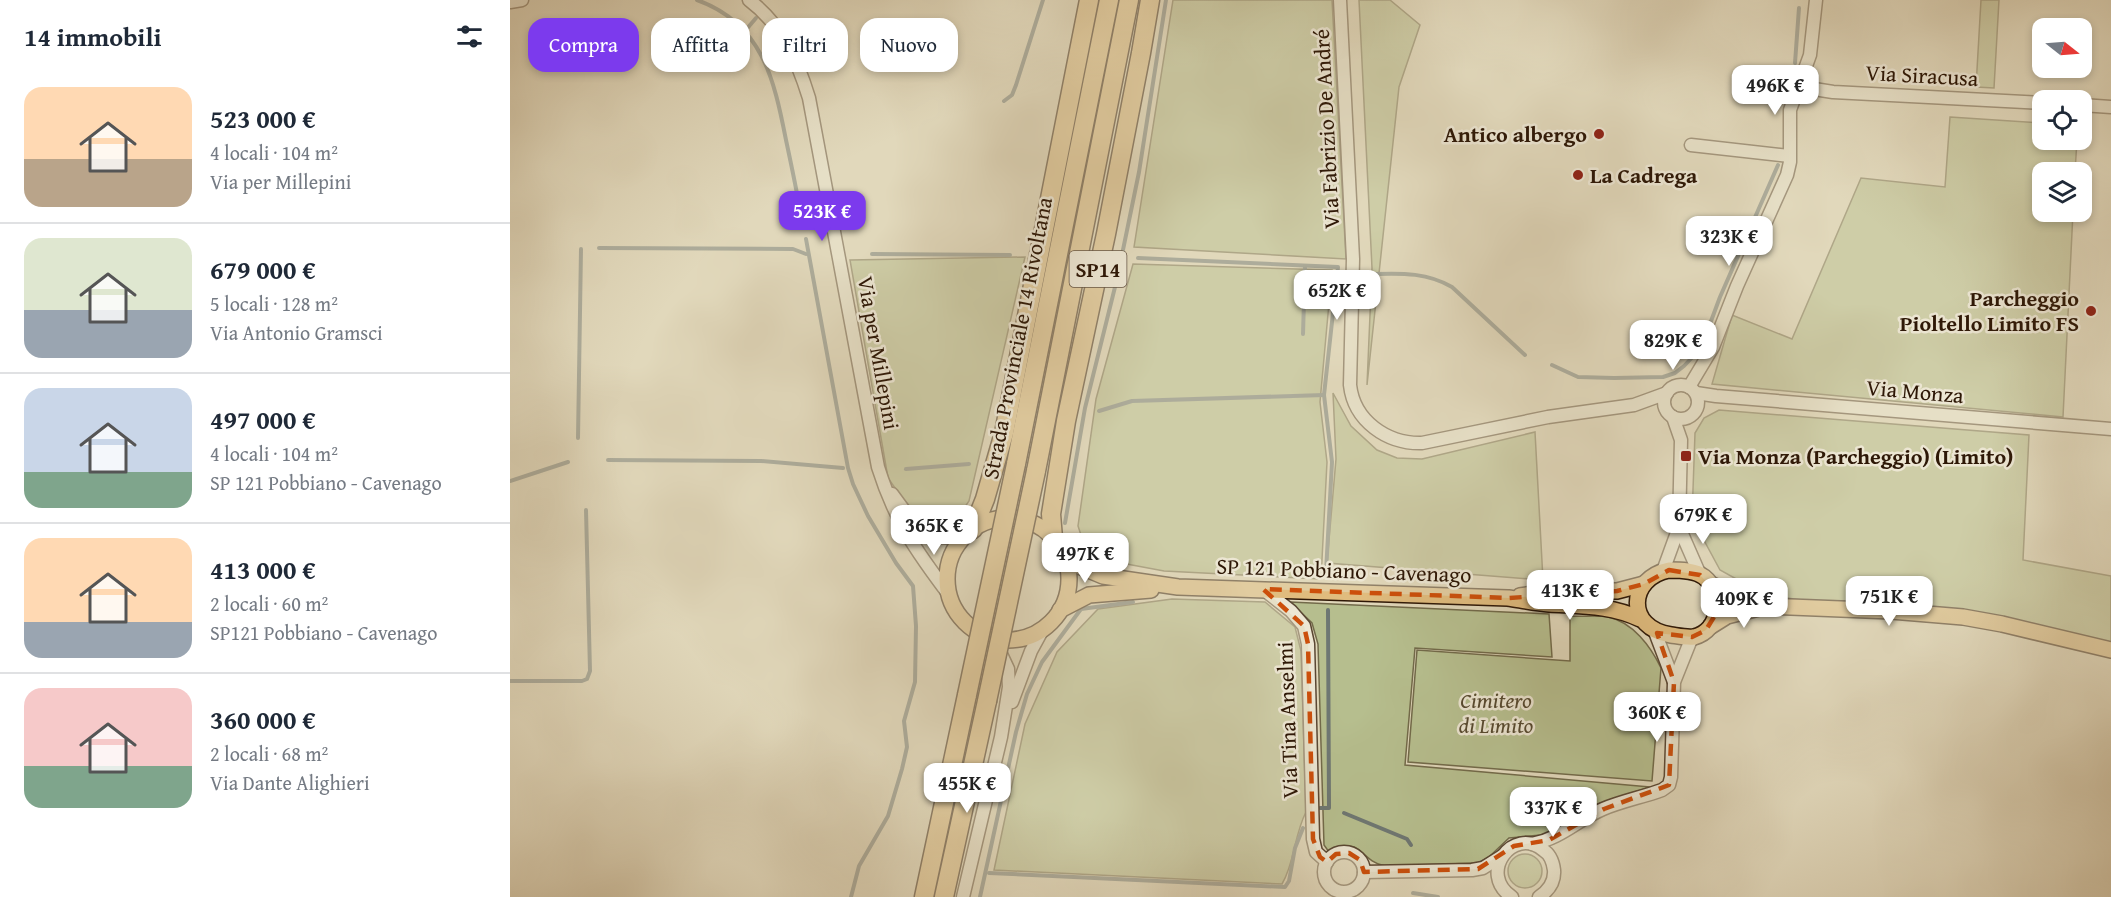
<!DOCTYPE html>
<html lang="it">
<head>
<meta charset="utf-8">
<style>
  :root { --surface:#fff; --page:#f2f2f3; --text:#1f2937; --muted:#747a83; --line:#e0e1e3; --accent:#7c3aed }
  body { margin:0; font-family:"Gentium Book Plus",serif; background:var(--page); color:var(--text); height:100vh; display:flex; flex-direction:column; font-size:22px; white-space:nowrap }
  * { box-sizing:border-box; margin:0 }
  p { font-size:20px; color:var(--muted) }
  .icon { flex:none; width:33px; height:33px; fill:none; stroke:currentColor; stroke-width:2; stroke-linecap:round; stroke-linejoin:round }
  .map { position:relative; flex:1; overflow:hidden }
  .details { display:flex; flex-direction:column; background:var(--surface); width:510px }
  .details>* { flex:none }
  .top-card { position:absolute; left:18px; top:18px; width:570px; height:54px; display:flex; gap:12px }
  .needle { width:39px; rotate:107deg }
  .buttons { position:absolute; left:1522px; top:18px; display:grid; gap:12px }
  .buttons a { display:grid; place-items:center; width:60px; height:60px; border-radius:12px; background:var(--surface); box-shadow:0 3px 9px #0003; font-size:30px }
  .price { position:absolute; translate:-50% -51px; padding:0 14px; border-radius:12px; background:#fff; color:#222; font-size:20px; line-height:39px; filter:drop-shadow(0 2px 3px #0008) }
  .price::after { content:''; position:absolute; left:50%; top:36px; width:18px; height:14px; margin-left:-9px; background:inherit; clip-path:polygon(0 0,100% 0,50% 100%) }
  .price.active { background:var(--accent); color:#fff }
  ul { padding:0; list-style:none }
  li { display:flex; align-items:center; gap:18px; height:150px; padding:0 24px }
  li+li { border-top:2px solid var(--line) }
  li span { display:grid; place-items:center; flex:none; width:168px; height:120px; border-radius:18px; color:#555 }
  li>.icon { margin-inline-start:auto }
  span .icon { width:72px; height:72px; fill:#fffc; stroke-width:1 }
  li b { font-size:26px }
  h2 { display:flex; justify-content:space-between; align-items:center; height:72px; padding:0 24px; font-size:26px }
  .chip { padding:0 21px; border-radius:18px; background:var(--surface); box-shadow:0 3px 9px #0003; font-size:21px; line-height:54px }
  .chip.active { background:var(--accent); color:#fff }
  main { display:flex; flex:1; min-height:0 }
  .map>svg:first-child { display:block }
</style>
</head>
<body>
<main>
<section class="details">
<h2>14 immobili<svg class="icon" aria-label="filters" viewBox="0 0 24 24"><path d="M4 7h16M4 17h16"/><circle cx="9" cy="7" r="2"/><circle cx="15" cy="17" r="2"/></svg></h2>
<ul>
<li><span style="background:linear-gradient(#ffd9b3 60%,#b9a48a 0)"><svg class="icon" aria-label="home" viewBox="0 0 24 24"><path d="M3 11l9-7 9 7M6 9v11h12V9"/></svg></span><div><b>523 000 €</b><p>4 locali · 104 m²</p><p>Via per Millepini</p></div></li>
<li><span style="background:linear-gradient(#dfe7d0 60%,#9aa5b1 0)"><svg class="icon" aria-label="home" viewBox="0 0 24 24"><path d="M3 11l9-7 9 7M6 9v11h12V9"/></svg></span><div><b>679 000 €</b><p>5 locali · 128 m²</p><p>Via Antonio Gramsci</p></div></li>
<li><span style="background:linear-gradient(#c9d6e8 70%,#7fa58c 0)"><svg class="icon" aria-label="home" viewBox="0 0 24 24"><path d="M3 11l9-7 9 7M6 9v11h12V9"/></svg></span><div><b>497 000 €</b><p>4 locali · 104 m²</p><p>SP 121 Pobbiano - Cavenago</p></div></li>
<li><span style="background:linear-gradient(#ffd9b3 70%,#9aa5b1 0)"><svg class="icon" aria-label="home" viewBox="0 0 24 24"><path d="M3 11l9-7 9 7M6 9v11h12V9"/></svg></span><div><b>413 000 €</b><p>2 locali · 60 m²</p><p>SP121 Pobbiano - Cavenago</p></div></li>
<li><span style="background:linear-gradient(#f6c9c9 65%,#7fa58c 0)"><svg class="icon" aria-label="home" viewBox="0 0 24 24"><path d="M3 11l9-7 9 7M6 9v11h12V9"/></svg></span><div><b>360 000 €</b><p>2 locali · 68 m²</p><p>Via Dante Alighieri</p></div></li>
</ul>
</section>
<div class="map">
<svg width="1601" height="897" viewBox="0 0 1601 897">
  <rect width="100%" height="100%" fill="#e1d8bb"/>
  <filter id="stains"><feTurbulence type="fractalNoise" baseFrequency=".00333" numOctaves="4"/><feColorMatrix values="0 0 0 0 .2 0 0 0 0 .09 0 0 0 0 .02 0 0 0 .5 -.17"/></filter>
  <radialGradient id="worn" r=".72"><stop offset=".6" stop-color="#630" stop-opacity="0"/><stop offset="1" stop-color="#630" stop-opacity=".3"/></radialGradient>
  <g fill="#b6be8e" stroke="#726a4a" stroke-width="1.5">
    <polygon points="663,0 822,0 836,259 624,247"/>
    <polygon points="849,0 880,0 910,25 889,87 857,385 862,268"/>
    <polygon points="1471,0 1489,0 1484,88 1466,87"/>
    <polygon points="1440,117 1533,123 1533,140 1567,140 1565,172 1533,172 1533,212 1563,212 1553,417 1202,384 1222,315 1282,339 1351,178 1435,187"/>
    <polygon points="515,257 459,501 441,527 419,529 404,515 378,478 340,260"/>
    <polygon points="623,264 822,270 810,402 817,462 811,579 654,571 606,562 585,549 572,538 568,526 586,399"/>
    <polygon points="823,393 841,426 867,450 887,458 912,459 1025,432 1033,580 817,563 826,459"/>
    <polygon points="1209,410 1519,435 1513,560 1601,576 1601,643 1255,595 1210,570 1182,518 1185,433 1194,418"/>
    <path d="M662 599 755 602 785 627 791 651 796 812C784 835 785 862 772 884L484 870 515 724 547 652 588 609Z"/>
    <path d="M780 602 1039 614 1042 657 905 648 895 765 1140 787 1085 805 1049 831 1031 835 999 838 979 857 968 863 875 866C847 860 855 835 819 852L814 845 808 644 802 623Z"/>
    <path d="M1060 616C1072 617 1086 615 1098 617 1123 622 1141 647 1151 668L1142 781 898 762 907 650 1060 661Z"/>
    <circle cx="1015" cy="871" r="17"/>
  </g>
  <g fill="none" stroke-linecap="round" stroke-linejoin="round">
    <g stroke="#6e7773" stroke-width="4">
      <path d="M187 0C252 23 264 79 276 140 282 168 288 197 293 226"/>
      <polyline points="235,31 246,18"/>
      <polyline points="1285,63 1289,8"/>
      <polyline points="494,101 502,95 506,85 533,0"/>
      <polyline points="296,239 338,468 343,484 358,516 386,563 403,586 406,626 405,682 394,721 397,747 392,769 378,816 349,866 341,897"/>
      <polyline points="89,248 283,249 296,254"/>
      <polyline points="362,254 500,255"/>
      <polyline points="628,258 828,267 814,395 822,462 816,572"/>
      <path d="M866 274C893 273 918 273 942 287L1015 355"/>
      <polyline points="793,334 795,267"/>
      <polyline points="1042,365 1068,377 1104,378 1153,377 1165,373 1174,366 1191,348 1210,297 1268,165"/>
      <polyline points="589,411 622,401 814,395"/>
      <polyline points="68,438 71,249"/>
      <polyline points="98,460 251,461 333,468"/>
      <polyline points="396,469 459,464"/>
      <polyline points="0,481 58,462"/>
      <polyline points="555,523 575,408 607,279 629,172 656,0"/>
      <polyline points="0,681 72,681 77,679 80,671 76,510"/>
      <polyline points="810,808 819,808 818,610"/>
      <polyline points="834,813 897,839 901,845"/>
      <polyline points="479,873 775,887 779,881 785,848 793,828"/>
      <polyline points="903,893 928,897"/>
      <polyline points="470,897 506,732 517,694 532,662 571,609 623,602"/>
    </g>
    <defs>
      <g id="minor">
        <path d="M239 0C272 25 287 59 299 98L368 467C385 521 406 551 440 596"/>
        <path d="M830 0 843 259 840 385C844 421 877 444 912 443L1038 417 1124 405 1157 393"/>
        <polyline points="0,2 12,0"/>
        <polyline points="1290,84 1304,89 1323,92 1533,103"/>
        <polyline points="1572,105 1601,107"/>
        <polyline points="1181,145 1279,156"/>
        <circle cx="1171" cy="402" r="17"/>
        <polyline points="1179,387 1203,347 1227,286 1277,175 1280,162 1280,110 1300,55 1306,0"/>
        <polyline points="1186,393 1206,396 1601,429"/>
        <path d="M382 494C404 524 419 549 460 532"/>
        <polyline points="1169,527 1190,575"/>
        <polyline points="1153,571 1169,527 1171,440 1163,417"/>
        <polyline points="753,589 781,611 794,626 798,644 803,839 806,852 817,862"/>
        <polyline points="1145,632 1164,682"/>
        <polyline points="502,702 521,651 533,629"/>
        <path d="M1022 844C1052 838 1067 820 1093 809 1112 801 1133 797 1152 790L1159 785 1161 777 1164 682 1182 637"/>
        <circle cx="834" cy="872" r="20"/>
        <polyline points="854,872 962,870 973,868 992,856"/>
        <polyline points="453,897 491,737 499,687 498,669 490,652 478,636"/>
        <path d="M1002 897C967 874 1003 825 1033 850 1040 854 1043 862 1044 870 1045 882 1038 891 1029 897"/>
      </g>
      <g id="major">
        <circle cx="498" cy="579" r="61"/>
        <path d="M554 555 569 566 593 576 668 587 998 598C1011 600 1025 603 1039 604 1071 606 1101 605 1130 619"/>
        <path d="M1159 570C1170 570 1185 570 1194 577 1214 593 1211 630 1184 637 1177 638 1168 636 1161 635 1115 628 1118 578 1159 570Z"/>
        <polyline points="1200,584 1236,600 1257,606 1381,611 1453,617 1492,624 1601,650"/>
        <polyline points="1010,596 1040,591 1107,591 1134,584"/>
        <polyline points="550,610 579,595 641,590"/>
        <polyline points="1201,626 1217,616 1257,606"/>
      </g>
      <g id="highway">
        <polyline points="506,464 599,0"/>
        <polyline points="526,471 619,0"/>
        <polyline points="463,529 475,499 494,433 579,0"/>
        <polyline points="543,538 541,514 556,421 596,234 631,53 640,0"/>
        <polyline points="414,897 457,695"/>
        <polyline points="434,897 477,701"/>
      </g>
    </defs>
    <use href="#minor" stroke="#5a4733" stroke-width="15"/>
    <use href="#major" stroke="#2d1706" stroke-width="18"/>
    <use href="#highway" stroke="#2d1706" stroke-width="21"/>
    <use href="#minor" stroke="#ece6d3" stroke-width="12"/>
    <use href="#major" stroke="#e0bc7e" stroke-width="15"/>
    <use href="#highway" stroke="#e0bc7e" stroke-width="18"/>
    <defs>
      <g id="highway-bridge">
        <polyline points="457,695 506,464"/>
        <polyline points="477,701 526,471"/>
      </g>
    </defs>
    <use href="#highway-bridge" stroke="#2d1706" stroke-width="21" stroke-linecap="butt"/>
    <use href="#highway-bridge" stroke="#e0bc7e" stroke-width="18"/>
  </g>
  <path d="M0 0H1601V897H0ZM1159 570 1190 575 1204 590 1207 612 1196 630 1182 637 1147 633 1164 682 1159 785 1094 809 1039 840 1004 846 968 869 854 872 850 860 839 853 826 854 817 862 810 857 803 839 798 644 794 626 753 589 998 598 1107 591 1134 584Z" fill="#e1d8bb" fill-opacity=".55" fill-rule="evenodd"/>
  <path fill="none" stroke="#cc4f0b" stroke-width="4.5" stroke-dasharray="12 8" stroke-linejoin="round" d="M1159 570 1190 575 1204 590 1207 612 1196 630 1182 637 1147 633 1164 682 1159 785 1094 809 1039 840 1004 846 968 869 854 872 850 860 839 853 826 854 817 862 810 857 803 839 798 644 794 626 753 589 998 598 1107 591 1134 584Z"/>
  <g fill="#8f2418" stroke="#ece6d3" stroke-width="2">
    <circle cx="1089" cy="134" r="6"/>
    <circle cx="1068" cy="175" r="6"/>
    <circle cx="1581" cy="311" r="6"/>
    <rect x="1170" y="450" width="12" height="12" rx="3"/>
  </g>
  <g text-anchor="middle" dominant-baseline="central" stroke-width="5" stroke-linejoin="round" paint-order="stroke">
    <rect fill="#ece6d3" stroke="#654" stroke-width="1.5" x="559.5" y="251" width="57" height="36" rx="4.5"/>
    <g font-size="21" font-weight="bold" fill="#2d1706">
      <text x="588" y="269">SP14</text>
    </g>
    <g font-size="22" fill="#2d1706" stroke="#ece6d3">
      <text transform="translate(1412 75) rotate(3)">Via Siracusa</text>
      <text transform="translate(816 129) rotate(-93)">Via Fabrizio De André</text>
      <text transform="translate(507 338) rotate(-79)">Strada Provinciale 14 Rivoltana</text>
      <text transform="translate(369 353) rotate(80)">Via per Millepini</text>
      <text transform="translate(1405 391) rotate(5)">Via Monza</text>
      <text transform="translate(834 570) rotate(2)">SP 121 Pobbiano - Cavenago</text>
      <text transform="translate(777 720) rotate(-92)">Via Tina Anselmi</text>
    </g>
    <g font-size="22" font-weight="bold" fill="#2d1706" stroke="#ece6d3" text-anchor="end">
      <text x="1077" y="134">Antico albergo</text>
      <text x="1080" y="175" text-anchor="start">La Cadrega</text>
      <text x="1569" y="298">Parcheggio<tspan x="1569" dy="25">Pioltello Limito FS</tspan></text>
      <text x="1188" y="456" text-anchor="start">Via Monza (Parcheggio) (Limito)</text>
    </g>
    <g font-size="22" font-style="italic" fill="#56492f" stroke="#ece6d3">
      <text x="986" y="700">Cimitero<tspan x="986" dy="25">di Limito</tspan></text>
    </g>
  </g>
  <rect width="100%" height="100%" filter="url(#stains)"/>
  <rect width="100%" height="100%" fill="url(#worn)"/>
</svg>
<div class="buttons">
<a><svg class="needle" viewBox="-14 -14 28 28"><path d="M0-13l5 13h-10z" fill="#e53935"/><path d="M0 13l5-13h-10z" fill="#747a83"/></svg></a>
<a><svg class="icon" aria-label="locate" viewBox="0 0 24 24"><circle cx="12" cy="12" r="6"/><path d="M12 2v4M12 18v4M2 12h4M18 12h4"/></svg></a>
<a><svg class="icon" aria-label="layers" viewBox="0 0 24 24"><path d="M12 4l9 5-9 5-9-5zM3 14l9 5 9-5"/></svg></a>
</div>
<b class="price" style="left:1265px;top:116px">496K €</b>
<b class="price active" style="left:312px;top:242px">523K €</b>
<b class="price" style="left:1219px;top:267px">323K €</b>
<b class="price" style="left:827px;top:321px">652K €</b>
<b class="price" style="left:1163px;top:371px">829K €</b>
<b class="price" style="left:1193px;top:545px">679K €</b>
<b class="price" style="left:424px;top:556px">365K €</b>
<b class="price" style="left:575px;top:584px">497K €</b>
<b class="price" style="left:1060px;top:621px">413K €</b>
<b class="price" style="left:1379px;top:627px">751K €</b>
<b class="price" style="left:1234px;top:629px">409K €</b>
<b class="price" style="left:1147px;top:743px">360K €</b>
<b class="price" style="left:457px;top:814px">455K €</b>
<b class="price" style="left:1043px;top:838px">337K €</b>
<div class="top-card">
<a class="chip active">Compra</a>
<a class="chip">Affitta</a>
<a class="chip">Filtri</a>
<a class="chip">Nuovo</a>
</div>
</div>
</main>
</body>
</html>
